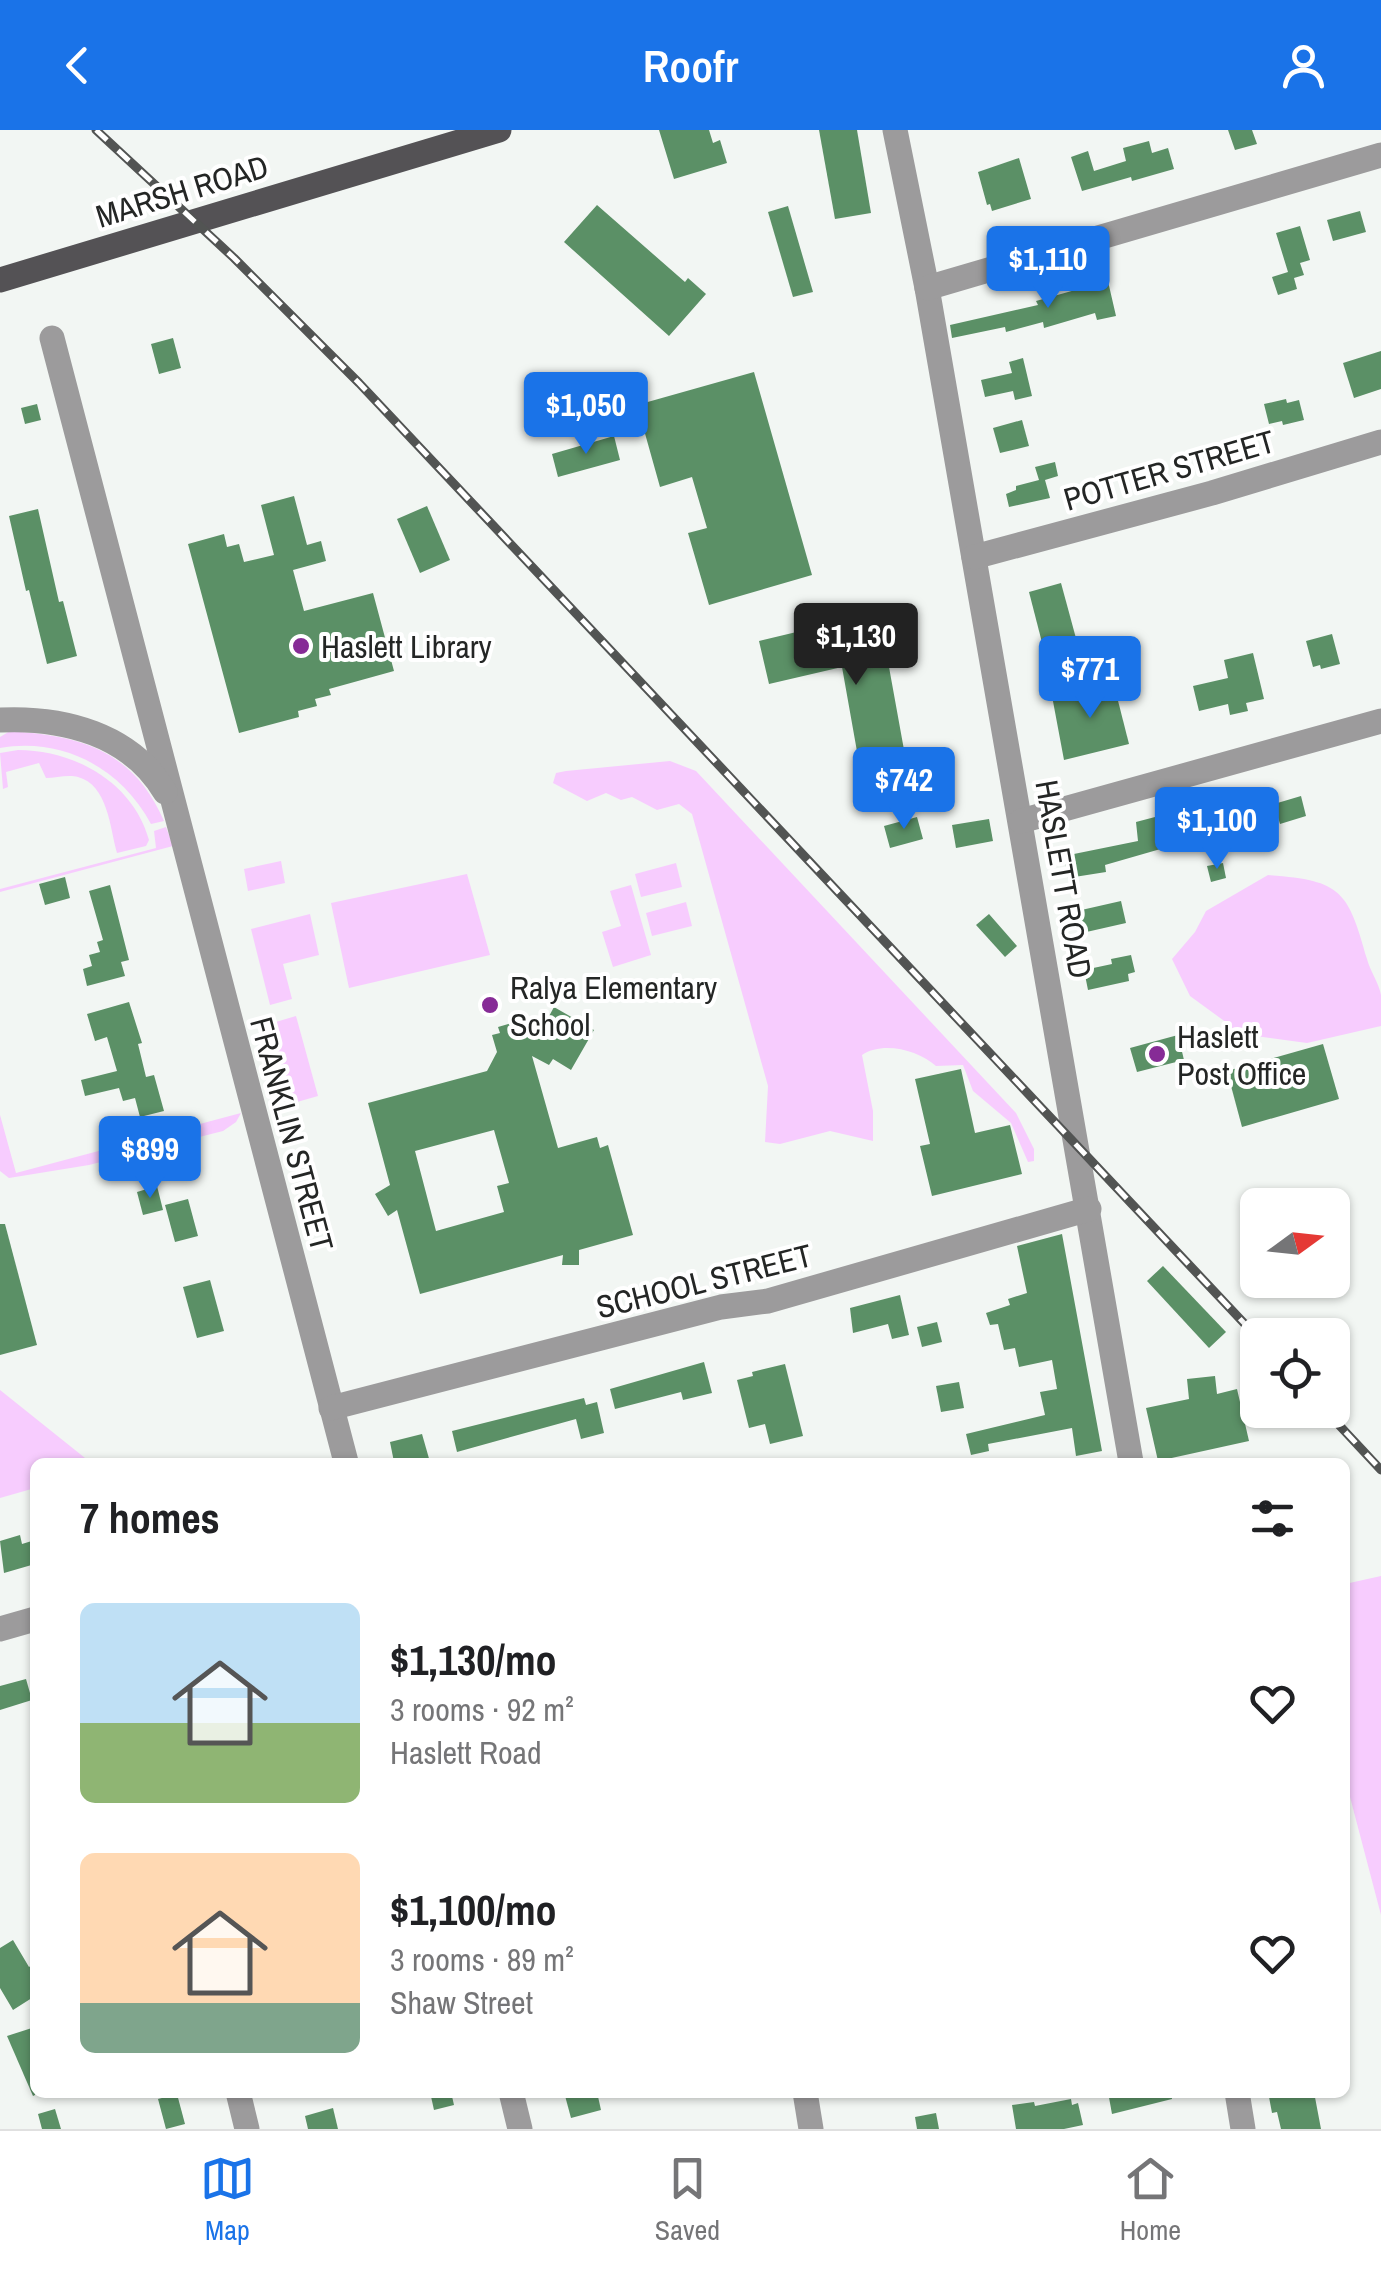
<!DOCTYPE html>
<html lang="en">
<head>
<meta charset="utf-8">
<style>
  :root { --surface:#fff; --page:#f2f2f2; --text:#202124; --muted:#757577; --line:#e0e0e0; --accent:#1a73e8 }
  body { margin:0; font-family:"Archivo Narrow",sans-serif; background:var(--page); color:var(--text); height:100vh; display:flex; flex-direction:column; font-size:38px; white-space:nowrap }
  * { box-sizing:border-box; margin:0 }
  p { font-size:32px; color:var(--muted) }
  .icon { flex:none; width:55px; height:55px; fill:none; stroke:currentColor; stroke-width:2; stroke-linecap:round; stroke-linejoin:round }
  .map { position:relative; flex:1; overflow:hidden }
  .sheet { position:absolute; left:30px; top:1328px; width:1320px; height:640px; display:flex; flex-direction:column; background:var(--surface); border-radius:15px; box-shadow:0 2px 8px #0004 }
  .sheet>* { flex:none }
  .needle { width:65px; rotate:75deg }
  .buttons { position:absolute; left:1240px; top:1058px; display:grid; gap:20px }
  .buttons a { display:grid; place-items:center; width:110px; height:110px; border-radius:15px; background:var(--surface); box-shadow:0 2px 8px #0004; font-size:50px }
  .price { position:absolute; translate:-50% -85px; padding:0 22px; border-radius:10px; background:var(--accent); color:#fff; font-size:32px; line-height:65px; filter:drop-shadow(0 2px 5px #0008) }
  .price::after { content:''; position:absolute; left:50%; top:60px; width:30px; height:22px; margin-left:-15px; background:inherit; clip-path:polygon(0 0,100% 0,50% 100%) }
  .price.on { background:#222; color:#fff }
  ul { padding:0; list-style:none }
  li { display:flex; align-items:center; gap:30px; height:250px; padding:0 50px }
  li span { display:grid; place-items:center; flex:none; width:280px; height:200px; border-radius:15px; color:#555 }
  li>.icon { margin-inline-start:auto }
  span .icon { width:120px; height:120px; fill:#fffc; stroke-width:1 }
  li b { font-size:42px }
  h2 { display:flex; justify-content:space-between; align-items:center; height:120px; padding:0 50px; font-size:42px }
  header { display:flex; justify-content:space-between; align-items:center; height:130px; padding:0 50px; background:var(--accent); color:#fff; font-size:45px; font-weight:600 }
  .tab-bar { display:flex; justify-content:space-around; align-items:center; height:140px; border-top:2px solid var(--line); background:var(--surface); font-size:28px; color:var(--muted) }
  .tab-bar a { display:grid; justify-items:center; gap:5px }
  .tab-bar .on { color:var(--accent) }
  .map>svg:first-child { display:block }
</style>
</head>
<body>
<header><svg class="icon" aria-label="back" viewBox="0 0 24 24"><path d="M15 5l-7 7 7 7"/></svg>Roofr<svg class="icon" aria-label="person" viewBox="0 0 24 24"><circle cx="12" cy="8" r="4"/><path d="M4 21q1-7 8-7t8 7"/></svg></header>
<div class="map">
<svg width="1381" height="1999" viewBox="0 0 1381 1999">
  <rect width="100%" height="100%" fill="#f2f6f3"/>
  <g fill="#f7ccfe">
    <path d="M10 601C81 606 133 620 164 691L151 694C121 638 63 607 0 618V607Z"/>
    <path d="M18 620C74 620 133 652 149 710L146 716 117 723C110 698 108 655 78 647 68 644 56 648 46 648L39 633 6 642 8 657 3 659 0 623Z"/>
    <path d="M670 631 696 641 1016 983 1034 1019V1031L1028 1032 1011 993 973 961 963 935 936 936C918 920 883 911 862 925L873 981V1011L830 1001 780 1014 765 1012 768 956 692 684 679 674 657 680 632 667 621 670 606 663 587 671 553 653 556 643 566 641Z"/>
    <polygon points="166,697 173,716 0,762 0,759 156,718 154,701"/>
    <polygon points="281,731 285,753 248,761 244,739"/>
    <polygon points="676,733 682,757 641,767 635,744"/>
    <polygon points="467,744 490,825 349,858 331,773"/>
    <path d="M1268 745C1342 750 1348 761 1367 829 1370 841 1379 853 1381 865 1381 875 1381 886 1381 896L1307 913 1233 903 1227 893 1190 866 1172 829 1195 802 1206 781Z"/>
    <polygon points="631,755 651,825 613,837 602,802 621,796 610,761"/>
    <polygon points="686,772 692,796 652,806 646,783"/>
    <polygon points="310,784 319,825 283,834 292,869 270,875 251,799"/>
    <polygon points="296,886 318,966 290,974 269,894"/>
    <polygon points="241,983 236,992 223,1001 89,1035 9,1048 0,1041 0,985 16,1043"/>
    <polygon points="0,1260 90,1332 35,1332 35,1358 0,1368"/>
    <polygon points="1381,1446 1381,1785 1345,1648 1345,1454"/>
  </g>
  <g fill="#5b9066" fill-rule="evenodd">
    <polygon points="659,0 709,0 713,13 720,10 727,33 674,49"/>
    <polygon points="819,0 857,0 871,83 835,89"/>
    <polygon points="1228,0 1252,0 1257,14 1235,20"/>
    <polygon points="1149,11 1152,23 1168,18 1174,39 1132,51 1131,47 1082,61 1071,27 1088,21 1094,41 1126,31 1123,18"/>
    <polygon points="1019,28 1031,69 992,81 990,74 987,75 978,42"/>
    <polygon points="597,75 685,152 688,148 706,164 669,206 564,112"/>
    <polygon points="788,76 813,162 793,167 768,82"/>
    <polygon points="1360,81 1366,102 1333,111 1327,90"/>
    <polygon points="1300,96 1310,130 1300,133 1304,145 1294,148 1297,159 1278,165 1272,147 1288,142 1276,103"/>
    <polygon points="1107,147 1116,186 1097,190 1095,183 1044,198 1043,192 1006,202 1005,197 952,208 950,195 1038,175 1036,171 1093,155 1092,150"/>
    <polygon points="173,208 181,238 159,244 151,214"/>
    <polygon points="1381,221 1381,259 1354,268 1343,233"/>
    <polygon points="1023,228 1032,266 1015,270 1013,261 985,267 981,250 1012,243 1009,232"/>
    <polygon points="754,242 812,445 709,475 688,403 707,398 692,347 660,357 637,275"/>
    <polygon points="1286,269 1287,273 1299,270 1304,290 1283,295 1282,291 1269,294 1264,274"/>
    <polygon points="37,274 41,290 25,294 21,278"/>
    <polygon points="1022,290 1029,316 1000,323 993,298"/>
    <polygon points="614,306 620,330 558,347 552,324"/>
    <polygon points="1055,332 1058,346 1045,350 1050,368 1009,377 1006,364 1016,360 1016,356 1039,350 1035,337"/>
    <polygon points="294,366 307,415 321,411 326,431 293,440 304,481 373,463 394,541 329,559 331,565 315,569 317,576 298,581 299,587 239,603 188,414 224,404 227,417 239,414 244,432 274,425 261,375"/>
    <polygon points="427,376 450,430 420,443 397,389"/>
    <polygon points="38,379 59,472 63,471 77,526 47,534 29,460 26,461 9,386"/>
    <polygon points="1061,453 1080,523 1047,532 1029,462"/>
    <polygon points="901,477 912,520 887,526 912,664 866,672 842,537 769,554 759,511"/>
    <polygon points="1332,504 1340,534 1321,539 1320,535 1313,537 1306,511"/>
    <polygon points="1253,523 1264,569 1246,573 1248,581 1230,585 1228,574 1199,581 1193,556 1228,548 1224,530"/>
    <polygon points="1113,551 1129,614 1064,630 1052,566"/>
    <polygon points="1301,666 1306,686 1280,694 1274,674"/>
    <polygon points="1199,670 1206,708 1191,712 1181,675"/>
    <polygon points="917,687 923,709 890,718 884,696"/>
    <polygon points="1155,687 1164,718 1105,735 1106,742 1068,748 1064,726 1138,711 1136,692"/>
    <polygon points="989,689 993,711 956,718 952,695"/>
    <polygon points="1223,733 1226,748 1211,752 1207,736"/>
    <polygon points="65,747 70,768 45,775 39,754"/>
    <polygon points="110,755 129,830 121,832 125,846 87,856 83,839 92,836 89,825 100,822 97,812 103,810 89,761"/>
    <polygon points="1121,771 1126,793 1082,803 1077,781"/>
    <polygon points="989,784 1017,816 1005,827 976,795"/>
    <polygon points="1131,825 1135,842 1128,844 1129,851 1088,860 1084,840 1112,834 1111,829"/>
    <polygon points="129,872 142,913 138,914 146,947 154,945 164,981 140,987 135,968 123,971 119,958 85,966 81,950 117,941 107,907 95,911 87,884"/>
    <path d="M554 877 594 900 571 940 553 929 549 935 532 926 558 1018 597 1007 600 1018 608 1015 633 1105 579 1120V1135H562L563 1125 420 1164 397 1080 388 1086 375 1064 390 1055 368 973 487 941 497 922 492 905 500 903 498 897 522 890 524 896 547 890ZM494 1000 509 1053 497 1056 504 1082 436 1101 415 1021Z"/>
    <polygon points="1178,905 1184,930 1137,942 1130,918"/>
    <polygon points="1323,914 1339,969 1242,997 1227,941"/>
    <polygon points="961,939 975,1003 1010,995 1022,1044 932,1066 920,1016 930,1014 915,949"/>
    <polygon points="157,1056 163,1080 143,1085 137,1062"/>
    <polygon points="188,1069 198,1106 175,1112 165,1075"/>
    <polygon points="0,1094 5,1094 37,1215 0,1225"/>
    <polygon points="1062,1104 1102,1321 1076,1326 1072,1298 988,1314 989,1321 971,1325 966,1304 1045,1285 1040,1262 1057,1259 1052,1230 1019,1237 1015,1218 1004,1220 998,1194 990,1195 986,1183 1010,1175 1008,1169 1027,1163 1017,1116"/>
    <polygon points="1163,1136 1226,1202 1209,1218 1147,1151"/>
    <polygon points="210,1150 224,1201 197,1208 183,1157"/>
    <polygon points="900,1165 909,1205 892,1209 888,1194 853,1203 850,1178"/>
    <polygon points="937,1192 942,1212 922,1217 917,1197"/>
    <polygon points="704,1232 712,1263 683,1270 681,1262 615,1279 610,1259"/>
    <polygon points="785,1234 803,1306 770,1314 765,1294 749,1298 737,1250 753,1246 752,1242"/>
    <polygon points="1215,1246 1217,1264 1237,1259 1249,1311 1158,1331 1146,1278 1189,1269 1187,1249"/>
    <polygon points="959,1252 964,1278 941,1282 936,1256"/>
    <polygon points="584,1268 586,1275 597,1272 604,1303 581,1309 576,1289 457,1322 452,1301"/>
    <polygon points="422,1304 430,1332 394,1332 390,1312"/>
    <polygon points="20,1405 22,1414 35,1410 35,1434 4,1443 0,1411"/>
    <polygon points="26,1549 32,1570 0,1580 0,1556"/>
    <polygon points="13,1810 29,1837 35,1833 35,1866 13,1880 0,1858 0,1818"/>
    <polygon points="35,1897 35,1965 33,1966 7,1906"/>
    <polygon points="430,1962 451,1962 454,1975 434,1980"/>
    <polygon points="564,1962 597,1962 601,1980 571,1988"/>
    <polygon points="1108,1962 1171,1962 1172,1969 1112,1984"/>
    <polygon points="1295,1962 1314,1962 1321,1999 1281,1999 1277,1982 1272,1983 1269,1967"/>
    <polygon points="177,1964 185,1994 166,1999 158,1969"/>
    <polygon points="1071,1969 1072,1975 1078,1973 1083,1995 1064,1999 1016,1999 1012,1975 1034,1972 1035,1976"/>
    <polygon points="333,1978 338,1999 308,1999 305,1986"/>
    <polygon points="55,1979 61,1999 42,1999 38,1984"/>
    <polygon points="936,1983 939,1999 917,1999 915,1987"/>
  </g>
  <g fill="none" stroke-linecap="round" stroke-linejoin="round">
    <g stroke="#9c9b9c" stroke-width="25">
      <polyline points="895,0 927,158 1131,1332"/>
      <polyline points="927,158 1381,25"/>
      <polyline points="52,208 346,1332"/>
      <polyline points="974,427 1212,363 1381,312"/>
      <path d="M0 590C63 587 131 604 165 662"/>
      <polyline points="1021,691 1381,591"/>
      <polyline points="331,1278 721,1177 768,1171 1089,1079"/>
      <polyline points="0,1499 35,1489"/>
      <polyline points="238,1962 247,1999"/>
      <polyline points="511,1962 520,1999"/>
      <polyline points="805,1962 811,1999"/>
      <polyline points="1237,1962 1243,1999"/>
    </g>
    <polyline stroke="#545255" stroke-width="25" points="0,150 499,0"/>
    <defs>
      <g id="rail">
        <polyline points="96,0 234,128 359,253 1258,1208"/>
        <polyline points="1325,1280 1381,1340"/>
      </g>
    </defs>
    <use href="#rail" stroke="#525453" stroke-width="9"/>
    <use href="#rail" stroke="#fff" stroke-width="5" stroke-dasharray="15" stroke-linecap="butt"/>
  </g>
  <g fill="#862b96" stroke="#fff" stroke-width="4">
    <circle cx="301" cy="516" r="10"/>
    <circle cx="490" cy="875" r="10"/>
    <circle cx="1157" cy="924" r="10"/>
  </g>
  <g text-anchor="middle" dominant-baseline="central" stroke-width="8" stroke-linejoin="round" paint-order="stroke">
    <g font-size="32" fill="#242625" stroke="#fff">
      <text transform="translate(182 61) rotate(-17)">MARSH ROAD</text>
      <text transform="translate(1169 340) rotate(-16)">POTTER STREET</text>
      <text transform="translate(1064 749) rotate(80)">HASLETT ROAD</text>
      <text transform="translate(292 1004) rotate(75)">FRANKLIN STREET</text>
      <text transform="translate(704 1151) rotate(-14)">SCHOOL STREET</text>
    </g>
    <g font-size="32" fill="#242625" stroke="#fff" text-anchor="start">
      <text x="321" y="516">Haslett Library</text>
      <text x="510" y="857">Ralya Elementary<tspan x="510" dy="37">School</tspan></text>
      <text x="1177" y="906">Haslett<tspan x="1177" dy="37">Post Office</tspan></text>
    </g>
  </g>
</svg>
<div class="buttons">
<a><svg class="needle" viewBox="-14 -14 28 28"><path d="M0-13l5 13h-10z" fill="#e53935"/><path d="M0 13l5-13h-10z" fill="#757577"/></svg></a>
<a><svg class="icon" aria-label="locate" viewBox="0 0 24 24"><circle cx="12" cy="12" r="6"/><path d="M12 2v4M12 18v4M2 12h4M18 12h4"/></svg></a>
</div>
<b class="price" style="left:1048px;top:181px">$1,110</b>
<b class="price" style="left:586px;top:327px">$1,050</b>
<b class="price on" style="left:856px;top:558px">$1,130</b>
<b class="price" style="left:1090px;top:591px">$771</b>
<b class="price" style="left:904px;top:702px">$742</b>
<b class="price" style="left:1217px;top:742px">$1,100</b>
<b class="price" style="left:150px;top:1071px">$899</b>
<section class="sheet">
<h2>7 homes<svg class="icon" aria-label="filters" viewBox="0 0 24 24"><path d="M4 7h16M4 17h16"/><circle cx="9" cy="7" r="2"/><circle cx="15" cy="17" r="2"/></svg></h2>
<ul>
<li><span style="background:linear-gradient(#bfe0f5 60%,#8fb573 0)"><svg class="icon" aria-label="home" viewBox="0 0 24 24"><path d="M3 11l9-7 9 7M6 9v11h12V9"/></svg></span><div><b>$1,130/mo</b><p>3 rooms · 92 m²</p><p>Haslett Road</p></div><svg class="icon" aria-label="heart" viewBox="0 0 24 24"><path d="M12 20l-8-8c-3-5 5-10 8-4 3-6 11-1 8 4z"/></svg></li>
<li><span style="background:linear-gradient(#ffd9b3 75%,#7fa58c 0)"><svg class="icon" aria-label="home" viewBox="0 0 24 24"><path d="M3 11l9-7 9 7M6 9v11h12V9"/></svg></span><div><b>$1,100/mo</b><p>3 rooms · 89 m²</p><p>Shaw Street</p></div><svg class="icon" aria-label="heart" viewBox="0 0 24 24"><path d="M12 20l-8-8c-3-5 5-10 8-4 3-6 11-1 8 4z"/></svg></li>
</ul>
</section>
</div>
<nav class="tab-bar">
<a class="on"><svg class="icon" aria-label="map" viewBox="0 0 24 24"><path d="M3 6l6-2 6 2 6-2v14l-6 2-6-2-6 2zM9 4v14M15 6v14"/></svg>Map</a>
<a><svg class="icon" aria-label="saved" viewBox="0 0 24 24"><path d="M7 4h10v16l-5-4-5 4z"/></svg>Saved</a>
<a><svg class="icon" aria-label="home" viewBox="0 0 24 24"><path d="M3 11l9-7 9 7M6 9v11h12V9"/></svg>Home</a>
</nav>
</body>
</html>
